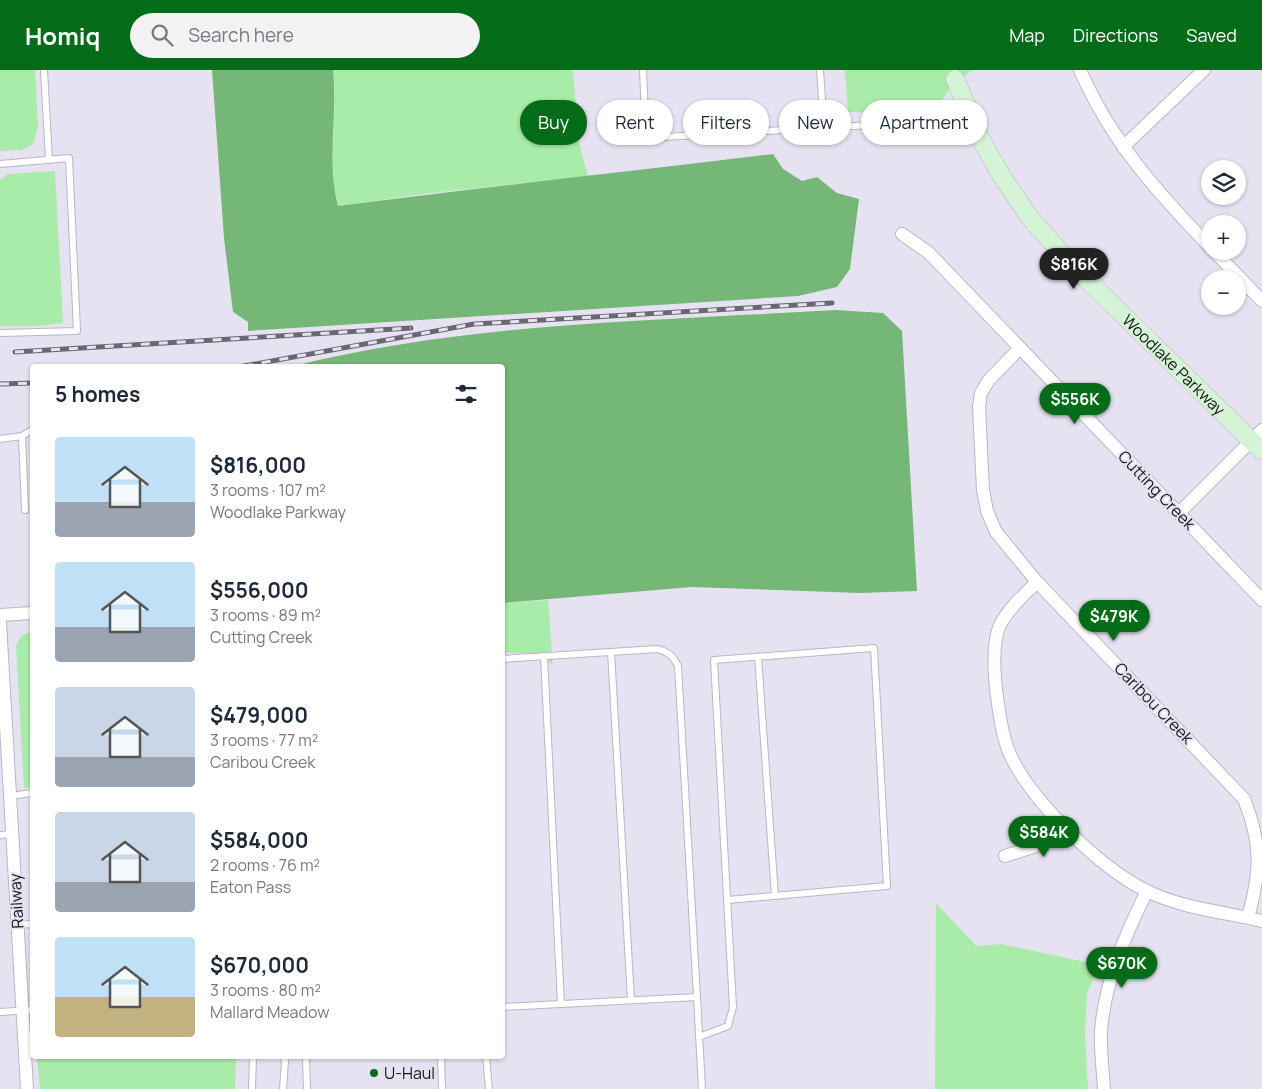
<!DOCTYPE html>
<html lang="en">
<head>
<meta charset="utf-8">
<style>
  :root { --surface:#fff; --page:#f2f2f3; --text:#1f2937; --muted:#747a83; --accent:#046b19 }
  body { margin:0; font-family:Manrope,sans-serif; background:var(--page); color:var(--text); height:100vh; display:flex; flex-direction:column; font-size:19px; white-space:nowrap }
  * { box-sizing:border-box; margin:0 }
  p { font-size:16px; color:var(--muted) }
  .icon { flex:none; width:28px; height:28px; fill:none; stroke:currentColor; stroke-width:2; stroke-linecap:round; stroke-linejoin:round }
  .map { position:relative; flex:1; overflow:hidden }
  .sheet { position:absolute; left:30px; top:294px; width:475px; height:695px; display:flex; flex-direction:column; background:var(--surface); border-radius:5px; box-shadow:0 1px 4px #0004 }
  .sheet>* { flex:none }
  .top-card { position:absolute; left:520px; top:30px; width:475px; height:45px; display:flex; gap:10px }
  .tools { position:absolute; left:1201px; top:90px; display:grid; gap:10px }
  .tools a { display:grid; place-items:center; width:45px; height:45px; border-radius:50%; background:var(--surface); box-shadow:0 1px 4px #0004; font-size:25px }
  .price { position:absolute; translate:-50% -42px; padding:0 11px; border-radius:18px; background:var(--accent); color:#fff; font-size:16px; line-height:32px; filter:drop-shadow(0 1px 2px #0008) }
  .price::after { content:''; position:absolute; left:50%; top:30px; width:15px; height:11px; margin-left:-8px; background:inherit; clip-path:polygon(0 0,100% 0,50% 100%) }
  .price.selected { background:#222; color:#fff }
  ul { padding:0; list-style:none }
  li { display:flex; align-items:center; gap:15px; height:125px; padding:0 25px }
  li span { display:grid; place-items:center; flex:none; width:140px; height:100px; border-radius:5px; color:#555 }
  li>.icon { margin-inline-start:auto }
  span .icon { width:60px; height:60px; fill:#fffc; stroke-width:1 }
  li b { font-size:21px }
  h2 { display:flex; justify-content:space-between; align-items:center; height:60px; padding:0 25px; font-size:21px }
  .tag { padding:0 18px; border-radius:22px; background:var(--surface); box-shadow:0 1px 4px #0004; font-size:18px; line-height:45px }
  .tag.selected { background:var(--accent); color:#fff }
  header { display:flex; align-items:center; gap:30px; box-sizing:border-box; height:70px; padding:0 25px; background:var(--accent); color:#fff }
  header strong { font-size:24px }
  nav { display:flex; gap:28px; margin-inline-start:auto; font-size:18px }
  .search { width:350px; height:45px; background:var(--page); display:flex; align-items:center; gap:12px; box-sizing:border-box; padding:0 18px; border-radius:28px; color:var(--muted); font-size:19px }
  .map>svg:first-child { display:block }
</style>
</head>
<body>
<header>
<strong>Homiq</strong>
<div class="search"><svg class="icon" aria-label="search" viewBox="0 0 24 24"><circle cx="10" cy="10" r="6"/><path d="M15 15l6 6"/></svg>Search here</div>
<nav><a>Map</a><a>Directions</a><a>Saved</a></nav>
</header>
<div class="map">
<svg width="1262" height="1019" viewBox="0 0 1262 1019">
  <rect width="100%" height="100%" fill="#e7e2f2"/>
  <g fill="#a9eba9">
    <polygon points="0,0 35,0 38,57 33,74 21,80 0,81"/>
    <polygon points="333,0 573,0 579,72 588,107 430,123 338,136 332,109 335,21"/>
    <polygon points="845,0 972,0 951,17 938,36 898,43 848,42"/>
    <polygon points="55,101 63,253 38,256 0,256 0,110 8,104"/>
    <polygon points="548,530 553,595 536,583 503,583 503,533"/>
    <polygon points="29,562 32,562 32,717 24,718 16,576 21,566"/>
    <polygon points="936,833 976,876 1001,874 1099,895 1087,924 1085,965 1088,1019 935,1019"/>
    <polygon points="37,986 236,986 235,1019 40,1019"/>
  </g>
  <g fill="#74b776">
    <path d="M212 0H333C338 46 326 91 338 136 483 117 628 102 773 84L783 99 802 111 817 107 837 123 859 129 850 199 837 217 798 226 248 261V252L233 242 224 168Z"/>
    <path d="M836 240 883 243 902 261 917 521 860 523 692 517 503 533 502 296H294C471 252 655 251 836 240Z"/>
  </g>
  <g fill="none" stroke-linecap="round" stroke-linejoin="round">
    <defs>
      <g id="lane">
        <polyline points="44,0 49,90"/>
        <polyline points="643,0 646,68 907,53 963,33"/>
        <polyline points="820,0 824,58"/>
        <polyline points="0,94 69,88 77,261 0,263"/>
        <polyline points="22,366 25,440"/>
        <polyline points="0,369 22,366 32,360"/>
        <polyline points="611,582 631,930"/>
        <polyline points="544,586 561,934"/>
        <polyline points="758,587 775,826"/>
        <path d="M502 589 657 579C669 582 673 586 678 596L697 927 502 937"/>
        <polyline points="10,726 32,723"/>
        <polyline points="0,765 12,764"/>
        <polyline points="18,855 32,854"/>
        <polyline points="697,927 702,1019"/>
        <polyline points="0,942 32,940"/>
        <polyline points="699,967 728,956 733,937 714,590 874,578 887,816 728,830"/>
        <polyline points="283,986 285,991 283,1019"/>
        <polyline points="441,986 442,1019"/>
        <polyline points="486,986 489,1019"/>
        <polyline points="252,1019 253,986"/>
        <polyline points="307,1019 306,989 309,986"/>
      </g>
      <g id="street">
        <path d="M1080 0C1111 71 1157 122 1210 177"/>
        <polyline points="1123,77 1204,0"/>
        <polyline points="902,164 929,183 1262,530"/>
        <polyline points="1214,181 1262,231"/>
        <path d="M1020 278 989 310 981 323 979 337 983 420 987 441 996 462 1037 512 1244 729C1262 774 1261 801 1248 847"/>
        <polyline points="1179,443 1262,360"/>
        <path d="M1037 512C1024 525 1008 539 1000 555 992 573 994 600 996 619 999 640 1001 662 1009 682 1029 729 1099 797 1145 820 1180 838 1224 842 1262 851"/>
        <polyline points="0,545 32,543"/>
        <polyline points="0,552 27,1019"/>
        <polyline points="1005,786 1036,776 1061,752"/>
        <path d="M1104 1019C1103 1000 1100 980 1101 961 1105 910 1125 866 1147 821"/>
      </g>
      <g id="secondary">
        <path id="s1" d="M955 9 981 70 1004 110 1031 149 1073 196 1262 381"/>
      </g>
    </defs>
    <use href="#lane" stroke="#bab5c4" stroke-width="8"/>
    <use href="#street" stroke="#bab5c4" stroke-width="14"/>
    <use href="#secondary" stroke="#bab5c4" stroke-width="19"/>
    <use href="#lane" stroke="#fff" stroke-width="6"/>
    <use href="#street" stroke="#fff" stroke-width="12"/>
    <use href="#secondary" stroke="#d5f3d6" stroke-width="18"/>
    <defs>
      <g id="rail">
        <polyline points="15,282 411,258"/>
        <polyline points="244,296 474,254 832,233"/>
        <polyline points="0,314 32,313"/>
      </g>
    </defs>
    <use href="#rail" stroke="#6b6771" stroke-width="5"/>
    <use href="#rail" stroke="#e7e2f2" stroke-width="3" stroke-dasharray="9" stroke-linecap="butt"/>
  </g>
  <circle fill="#046b19" stroke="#e7e2f2" stroke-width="2" cx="374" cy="1003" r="5"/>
  <g text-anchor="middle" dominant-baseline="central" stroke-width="4" stroke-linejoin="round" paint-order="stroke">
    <g font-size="16" fill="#17151a" stroke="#e7e2f2">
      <text stroke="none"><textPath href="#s1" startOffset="364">Woodlake Parkway</textPath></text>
      <text transform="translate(1157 420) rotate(46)">Cutting Creek</text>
      <text transform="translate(1154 633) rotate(46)">Caribou Creek</text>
      <text transform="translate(16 831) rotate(-93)">Railway</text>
    </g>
    <g font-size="16" fill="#17151a" stroke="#e7e2f2" text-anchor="start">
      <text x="384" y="1003">U-Haul</text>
    </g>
  </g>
</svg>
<div class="tools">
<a><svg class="icon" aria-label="layers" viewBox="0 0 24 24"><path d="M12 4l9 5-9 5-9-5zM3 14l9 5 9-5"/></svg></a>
<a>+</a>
<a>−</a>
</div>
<b class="price selected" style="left:1074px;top:220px">$816K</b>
<b class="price" style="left:1075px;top:355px">$556K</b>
<b class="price" style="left:1114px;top:572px">$479K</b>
<b class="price" style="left:1044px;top:788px">$584K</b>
<b class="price" style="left:1122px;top:919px">$670K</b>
<div class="top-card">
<a class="tag selected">Buy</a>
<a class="tag">Rent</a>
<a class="tag">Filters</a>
<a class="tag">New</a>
<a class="tag">Apartment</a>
</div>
<section class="sheet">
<h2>5 homes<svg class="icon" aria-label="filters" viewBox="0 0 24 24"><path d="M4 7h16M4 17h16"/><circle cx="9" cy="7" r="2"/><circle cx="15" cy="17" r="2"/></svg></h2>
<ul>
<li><span style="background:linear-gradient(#bfe0f5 65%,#9aa5b1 0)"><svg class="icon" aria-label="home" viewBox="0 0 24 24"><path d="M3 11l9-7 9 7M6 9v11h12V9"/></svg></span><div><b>$816,000</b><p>3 rooms · 107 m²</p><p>Woodlake Parkway</p></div></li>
<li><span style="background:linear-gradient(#bfe0f5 65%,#9aa5b1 0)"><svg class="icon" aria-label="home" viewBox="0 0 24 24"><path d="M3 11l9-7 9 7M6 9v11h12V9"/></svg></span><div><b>$556,000</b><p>3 rooms · 89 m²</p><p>Cutting Creek</p></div></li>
<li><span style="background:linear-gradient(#c9d6e8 70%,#9aa5b1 0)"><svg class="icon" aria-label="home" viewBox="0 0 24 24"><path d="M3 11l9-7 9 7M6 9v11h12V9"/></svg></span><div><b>$479,000</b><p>3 rooms · 77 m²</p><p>Caribou Creek</p></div></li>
<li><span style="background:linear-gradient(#c9d6e8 70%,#9aa5b1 0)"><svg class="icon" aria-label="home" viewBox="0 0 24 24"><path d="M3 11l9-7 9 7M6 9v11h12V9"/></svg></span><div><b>$584,000</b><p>2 rooms · 76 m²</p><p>Eaton Pass</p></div></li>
<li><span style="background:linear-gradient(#bfe0f5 60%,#c2b280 0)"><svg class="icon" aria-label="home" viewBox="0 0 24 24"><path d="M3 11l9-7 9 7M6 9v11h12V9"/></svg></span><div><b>$670,000</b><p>3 rooms · 80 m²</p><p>Mallard Meadow</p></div></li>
</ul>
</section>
</div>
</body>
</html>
